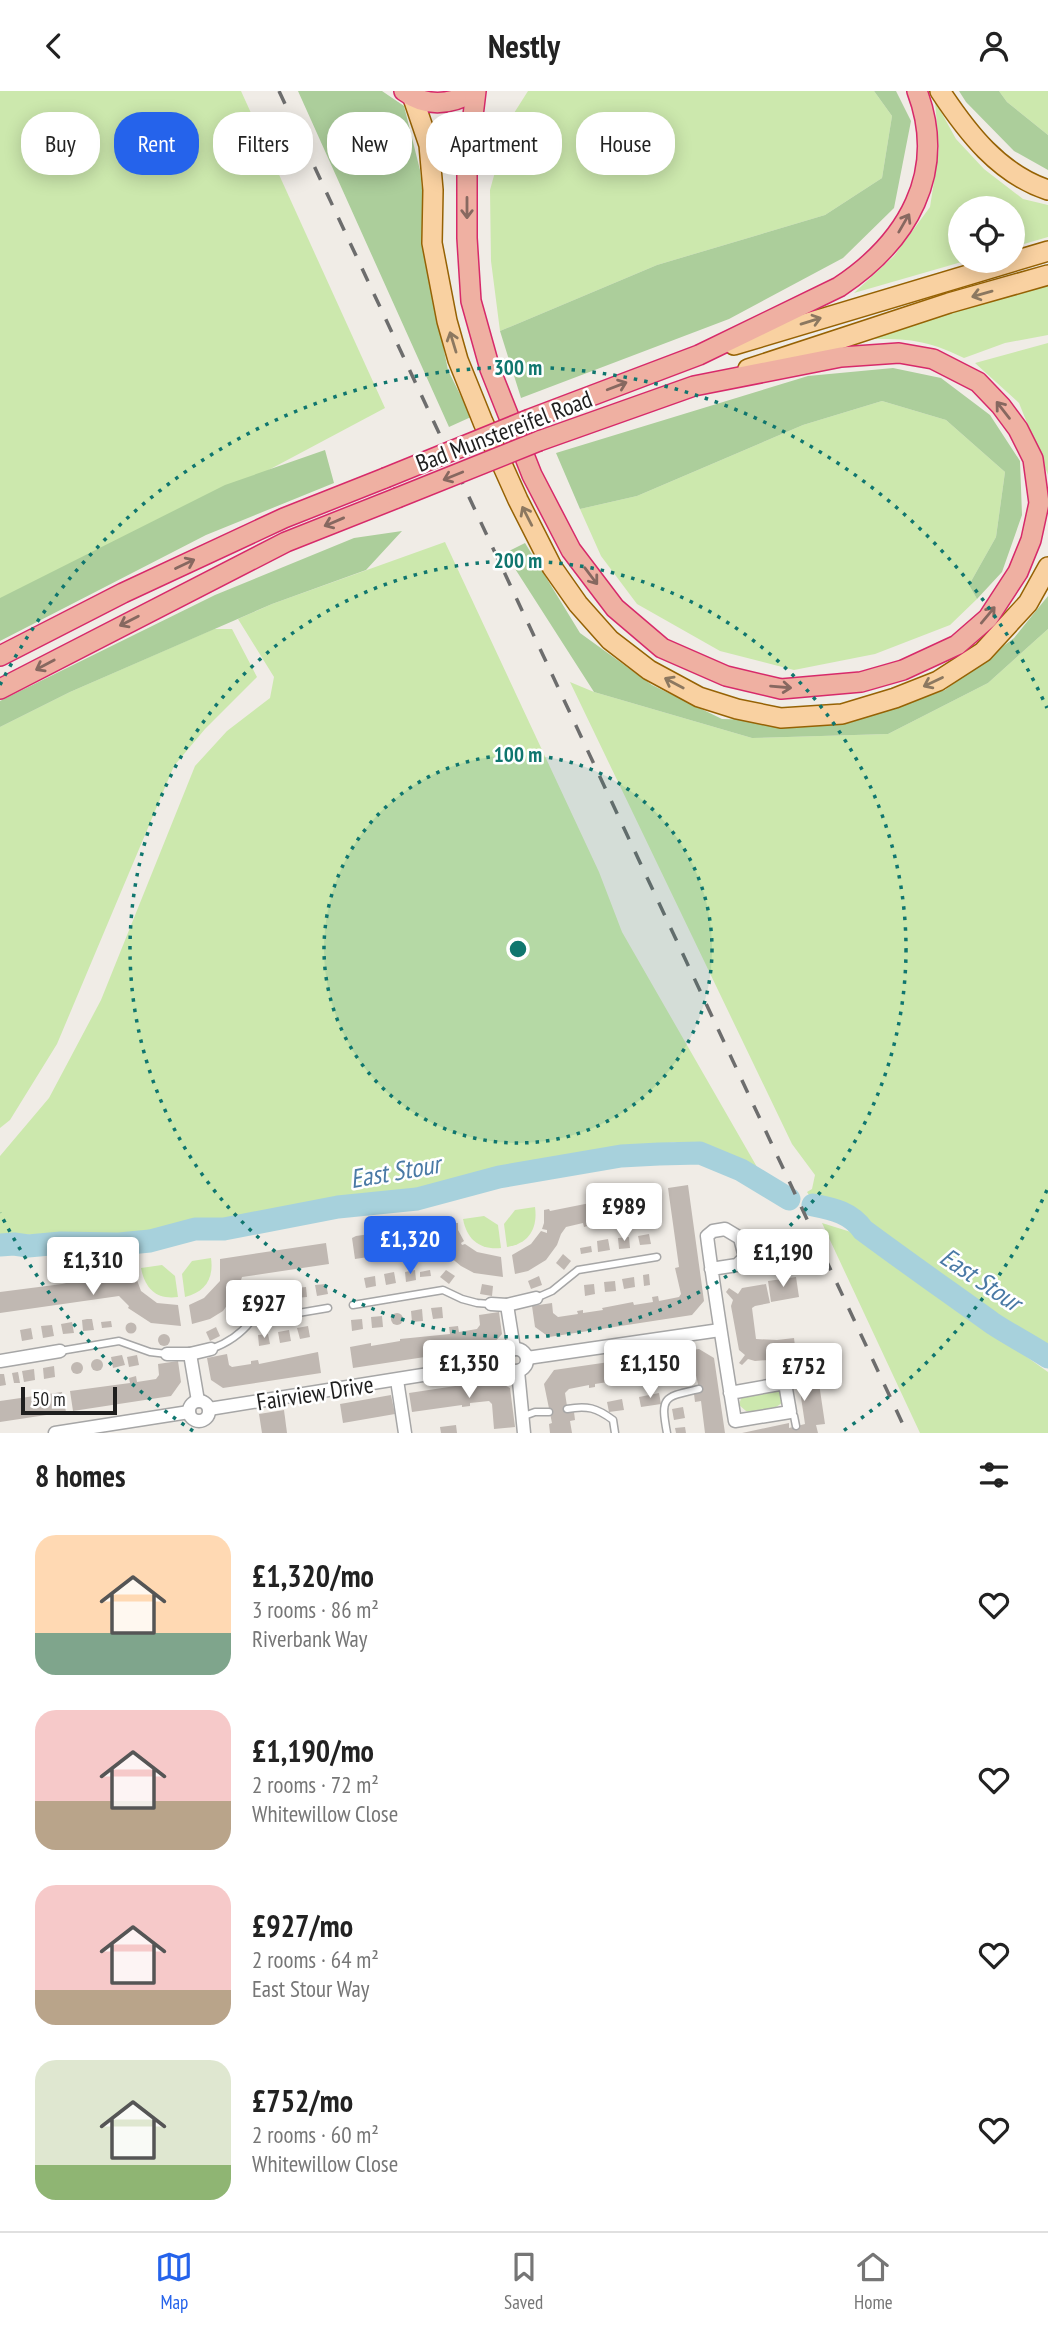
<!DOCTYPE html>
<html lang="en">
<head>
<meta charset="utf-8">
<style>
  :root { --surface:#fff; --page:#f2f2f2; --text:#222; --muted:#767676; --line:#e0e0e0; --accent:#2563eb }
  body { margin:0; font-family:"PT Sans Narrow",sans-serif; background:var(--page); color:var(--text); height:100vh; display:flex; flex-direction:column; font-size:26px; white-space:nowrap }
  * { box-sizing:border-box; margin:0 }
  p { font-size:23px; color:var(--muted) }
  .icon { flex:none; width:38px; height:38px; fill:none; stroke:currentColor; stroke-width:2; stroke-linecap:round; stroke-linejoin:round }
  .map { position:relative; height:1342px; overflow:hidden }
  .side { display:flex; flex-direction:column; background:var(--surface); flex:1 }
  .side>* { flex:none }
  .top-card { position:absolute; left:21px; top:21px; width:1006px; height:63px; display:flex; gap:14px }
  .fabs { position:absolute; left:948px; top:105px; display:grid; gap:14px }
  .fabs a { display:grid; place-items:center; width:77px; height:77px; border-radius:50%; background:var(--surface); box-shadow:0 4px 18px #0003; font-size:35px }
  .scale { position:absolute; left:21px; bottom:18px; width:96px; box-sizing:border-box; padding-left:7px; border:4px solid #1f1f1f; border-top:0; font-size:19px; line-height:24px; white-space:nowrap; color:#1f1f1f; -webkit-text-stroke:5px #fff; paint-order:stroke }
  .price { position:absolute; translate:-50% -60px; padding:0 16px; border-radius:7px; background:#fff; color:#222; font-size:23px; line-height:46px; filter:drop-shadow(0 2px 4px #0008) }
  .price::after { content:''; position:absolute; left:50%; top:42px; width:21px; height:16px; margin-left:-10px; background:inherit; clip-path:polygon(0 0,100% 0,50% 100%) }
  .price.on { background:var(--accent); color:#fff }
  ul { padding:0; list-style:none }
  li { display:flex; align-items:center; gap:21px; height:175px; padding:0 35px }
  li span { display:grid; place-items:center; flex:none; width:196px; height:140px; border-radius:21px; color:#555 }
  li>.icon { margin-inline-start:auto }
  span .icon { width:84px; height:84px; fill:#fffc; stroke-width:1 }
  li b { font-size:30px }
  h2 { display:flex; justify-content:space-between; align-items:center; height:84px; padding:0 35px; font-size:30px }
  .tag { padding:0 24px; border-radius:28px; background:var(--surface); box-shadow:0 4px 18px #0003; font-size:24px; line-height:63px }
  .tag.on { background:var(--accent); color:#fff }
  header { display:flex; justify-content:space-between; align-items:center; height:91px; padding:0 35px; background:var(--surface); font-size:32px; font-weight:800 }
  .menu { display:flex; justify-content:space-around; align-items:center; height:98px; border-top:2px solid var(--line); background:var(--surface); font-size:19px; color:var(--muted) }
  .menu a { display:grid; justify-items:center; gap:4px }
  .menu .on { color:var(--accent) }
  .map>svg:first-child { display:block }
</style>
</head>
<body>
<header><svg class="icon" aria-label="back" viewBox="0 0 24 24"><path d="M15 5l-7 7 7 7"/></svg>Nestly<svg class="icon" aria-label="person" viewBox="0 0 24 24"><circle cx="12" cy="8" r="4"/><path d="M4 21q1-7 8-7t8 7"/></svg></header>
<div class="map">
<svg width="1048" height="1342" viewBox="0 0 1048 1342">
  <rect width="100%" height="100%" fill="#f0ece6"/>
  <g fill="#cce8ad">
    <polygon points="0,0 241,0 385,317 0,522"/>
    <polygon points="528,0 874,0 892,25 882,87 825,124 657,174 500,240 491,170 490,99 509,30"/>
    <polygon points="999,0 1048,0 1048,44 1007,11"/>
    <polygon points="935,10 956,48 984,78 1023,108 1048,114 1048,146 1013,156 1013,117 961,117 961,170 965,170 854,202 894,165 930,116 939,58"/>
    <path d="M1048 191V244L1005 252 964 267C925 248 909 248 867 248Z"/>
    <polygon points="1048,252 1048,384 1019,312 975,272"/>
    <polygon points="882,310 946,329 1005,381 996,446 969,494 977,508 950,534 875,563 794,579 720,560 637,513 601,465 580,418 637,405 803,334"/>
    <polygon points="445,451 599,781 622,841 757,1076 674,1051 446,1090 412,1102 333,1108 147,1142 107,1145 0,1143 0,1065 49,1007 101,909 195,675 227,640 270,607 274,586 238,528 272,513"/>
    <polygon points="214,538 232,538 257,586 205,638 174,675 57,953 10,1029 0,1037 0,636 70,601"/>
    <polygon points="1048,538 1048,1260 955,1200 871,1137 860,1125 811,1107 807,1101 812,1098 815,1084 792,1053 570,591 594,601 752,647 888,643 988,592"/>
    <path d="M535 1116C538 1137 529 1153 507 1156L504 1133 515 1119Z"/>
    <path d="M484 1125 498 1134 501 1157C480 1159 467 1149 463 1128Z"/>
    <polygon points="822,1132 851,1141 1048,1281 1048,1342 920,1342"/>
    <path d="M211 1167C214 1188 205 1201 185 1206L182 1183 192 1170Z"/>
    <path d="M162 1174 175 1185 178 1206C157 1209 145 1198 141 1177Z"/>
    <polygon points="780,1299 782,1301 782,1312 773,1318 750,1321 746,1320 739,1314 742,1304"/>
  </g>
  <g fill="#acce9b">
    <polygon points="298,0 382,0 404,15 420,79 434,211 448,279 471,326 449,336"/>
    <polygon points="874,0 896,0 911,30 894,117 843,167 729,228 521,307 500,240 657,174 825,124 882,87 892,25"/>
    <polygon points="959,0 999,0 1007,11 1048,44 1048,79 1014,60 966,11"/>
    <polygon points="893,277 941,287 990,324 1020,370 1022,424 1002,481 977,508 969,494 996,446 1005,381 946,329 882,310 803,334 637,405 580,418 556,362 808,285"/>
    <polygon points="325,359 334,392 206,444 0,550 0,507 225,394"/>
    <polygon points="402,440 366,479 272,513 70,601 0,636 0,610 215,504 354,447"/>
    <polygon points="525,452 580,542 652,594 722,628 849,632 945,599 1014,547 1048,505 1048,538 988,592 888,643 752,647 594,601 505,462"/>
  </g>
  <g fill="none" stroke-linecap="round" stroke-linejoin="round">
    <g stroke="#a7d1dc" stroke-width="23">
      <path d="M813 1114C834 1118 851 1122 863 1139 906 1171 949 1201 992 1232 1010 1244 1030 1254 1048 1266"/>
      <polyline points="0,1154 14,1153 28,1155 61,1152 119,1153 150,1150 195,1138 224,1138 338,1116 417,1108 499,1086 621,1065 659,1063 700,1062 741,1079 789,1108"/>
    </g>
  </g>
  <g fill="#c0b8b2">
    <polygon points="688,1094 704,1210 692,1224 549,1246 535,1236 532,1215 552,1212 553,1222 558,1226 578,1223 577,1220 583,1219 583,1222 603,1219 602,1217 633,1211 634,1214 653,1211 652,1206 658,1205 659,1210 679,1206 681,1203 675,1177 679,1176 668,1097"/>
    <polygon points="642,1101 643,1103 649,1102 652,1124 590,1133 591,1134 584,1136 583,1132 566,1136 561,1143 557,1154 546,1169 528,1180 515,1183 512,1164 531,1153 541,1140 547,1142 547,1139 542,1138 544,1132 544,1119 549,1118 550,1120 590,1112 590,1109 608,1108"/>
    <polygon points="451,1132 458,1132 458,1139 464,1150 461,1152 462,1154 465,1153 477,1161 501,1166 503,1186 474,1182 461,1175 450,1166 448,1161 446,1162 442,1155 355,1168 352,1147 356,1145 370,1143 370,1145 412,1137 415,1140"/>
    <polygon points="649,1143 651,1153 640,1154 638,1145"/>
    <polygon points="629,1146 630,1157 619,1158 618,1147"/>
    <polygon points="608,1148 610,1159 598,1161 597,1150"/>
    <polygon points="326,1152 329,1173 242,1186 238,1199 223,1220 210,1228 192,1233 189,1214 204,1207 220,1190 220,1168"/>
    <polygon points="591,1155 592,1161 581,1163 580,1157"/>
    <polygon points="563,1163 571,1170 564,1179 556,1172"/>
    <polygon points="415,1179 416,1189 406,1191 405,1181"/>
    <polygon points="430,1179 431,1185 420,1186 420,1181"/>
    <polygon points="446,1179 455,1185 449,1193 440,1186"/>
    <polygon points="127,1181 134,1181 141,1200 157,1212 178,1214 181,1235 151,1232 128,1217 129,1215 119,1205 0,1222 0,1201 62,1193 87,1187 87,1190"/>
    <polygon points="394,1181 396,1192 386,1194 384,1183"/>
    <polygon points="649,1183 650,1194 644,1195 643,1184"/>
    <polygon points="375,1185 376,1195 366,1197 364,1187"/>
    <polygon points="539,1185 542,1194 531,1198 528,1190"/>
    <polygon points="634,1186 635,1196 624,1198 622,1188"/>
    <polygon points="796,1186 799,1206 771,1211 768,1190"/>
    <polygon points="615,1190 616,1200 605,1201 604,1191"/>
    <polygon points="326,1193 328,1203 317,1205 315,1194"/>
    <polygon points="482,1193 493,1195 492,1205 480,1203"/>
    <polygon points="594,1193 595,1203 585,1205 584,1194"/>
    <polygon points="766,1193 770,1212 755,1215 752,1217 756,1248 777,1249 794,1247 795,1255 805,1253 808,1269 798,1271 797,1266 780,1268 778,1254 779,1268 755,1270 748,1268 742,1274 739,1272 745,1264 739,1259 731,1215 733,1209 726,1201 729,1197 738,1203 742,1197"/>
    <polygon points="306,1196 307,1206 296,1207 295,1197"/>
    <circle cx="281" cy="1205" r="5.5"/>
    <polygon points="266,1206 267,1212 257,1214 256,1207"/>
    <polygon points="241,1213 249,1219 242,1228 234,1221"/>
    <polygon points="442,1216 443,1227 433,1228 431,1217"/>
    <polygon points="422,1218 423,1230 412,1231 411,1220"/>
    <polygon points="499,1221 502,1243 490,1256 353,1277 350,1256 371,1252 371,1255 400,1250 400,1248 450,1243 449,1236 458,1235 459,1241 477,1238 480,1234 479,1224"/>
    <circle cx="397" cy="1228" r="6"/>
    <polygon points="382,1225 383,1236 372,1237 371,1226"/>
    <polygon points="87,1228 92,1228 94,1239 83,1240 82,1229"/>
    <polygon points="362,1228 363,1238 352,1240 351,1229"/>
    <polygon points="111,1230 112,1236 102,1237 101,1231"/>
    <polygon points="72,1231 74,1242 63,1243 61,1233"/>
    <circle cx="131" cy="1237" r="5.5"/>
    <polygon points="52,1234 54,1245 43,1247 41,1235"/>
    <polygon points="308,1235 310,1246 300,1248 297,1237"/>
    <polygon points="216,1236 220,1245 210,1250 206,1241"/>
    <polygon points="31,1237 33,1248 22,1250 20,1239"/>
    <polygon points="289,1239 291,1250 280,1252 278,1241"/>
    <circle cx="164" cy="1249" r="6"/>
    <polygon points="268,1243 270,1253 259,1255 258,1244"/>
    <polygon points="699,1258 714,1267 725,1342 705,1342 701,1310 695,1311 694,1303 700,1302 695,1280 692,1278 672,1281 672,1284 665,1285 665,1282 595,1293 595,1296 589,1297 589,1294 569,1298 565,1302 568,1322 574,1321 575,1329 570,1330 572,1342 550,1342 549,1333 552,1332 544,1293 554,1279"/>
    <polygon points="318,1261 321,1282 223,1297 211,1289 207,1267 227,1263 229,1274 232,1276 251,1273 251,1270 258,1269 259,1273"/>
    <polygon points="122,1264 125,1274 113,1277 111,1266"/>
    <polygon points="137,1264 139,1274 129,1276 127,1266"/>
    <circle cx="97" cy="1274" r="6"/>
    <polygon points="178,1270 181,1291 171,1305 73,1320 70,1300 130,1292 129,1287 136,1285 137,1291 156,1288 159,1284 158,1273"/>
    <circle cx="77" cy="1277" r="6"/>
    <polygon points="816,1272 825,1333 816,1334 818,1342 742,1342 789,1332 789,1337 805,1333 796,1273"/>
    <polygon points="54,1275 55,1286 44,1288 43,1277"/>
    <polygon points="34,1278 35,1289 24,1291 22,1280"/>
    <polygon points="18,1281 20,1292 14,1292 12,1282"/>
    <polygon points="0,1283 4,1283 6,1294 0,1295"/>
    <polygon points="495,1289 510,1297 515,1336 494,1338 492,1313 489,1310 470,1312 470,1315 462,1316 462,1314 412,1321 409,1302"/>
    <polygon points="62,1301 66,1321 0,1331 0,1310"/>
    <polygon points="659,1302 661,1313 641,1316 639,1306"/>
    <polygon points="391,1304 395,1323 343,1332 340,1313"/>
    <polygon points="622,1308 624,1319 609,1321 607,1311"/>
    <polygon points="683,1316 685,1327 674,1329 672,1318"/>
    <polygon points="284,1319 287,1342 262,1342 259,1323"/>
    <polygon points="456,1334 457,1342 441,1342 440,1336"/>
    <polygon points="685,1336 686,1342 676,1342 675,1337"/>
  </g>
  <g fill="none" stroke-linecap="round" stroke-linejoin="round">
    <defs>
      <g id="service">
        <polyline points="536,1207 552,1200 578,1179 657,1166"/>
        <polyline points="353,1214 443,1199 462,1208 477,1212 490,1213"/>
        <path d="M211 1258C228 1252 240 1244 251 1230L328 1217"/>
        <polyline points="60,1260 119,1250 150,1261 167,1263"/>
        <path d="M567 1318C587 1314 597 1317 613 1329L615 1342"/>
        <polyline points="790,1321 794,1325 796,1335"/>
        <polyline points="524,1325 535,1321 549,1321"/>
        <path d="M667 1342C660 1305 664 1306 699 1298"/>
      </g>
      <g id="minor">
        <path d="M711 1178 737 1174 745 1166 740 1147 725 1138 713 1140 707 1145C715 1207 725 1268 735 1330L790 1321 785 1292 730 1302"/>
        <polyline points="491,1213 507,1214 536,1207"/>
        <polyline points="507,1214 514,1258"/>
        <circle cx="516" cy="1269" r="11"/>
        <polyline points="167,1263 190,1263 211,1258"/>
        <polyline points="190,1263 198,1310"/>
        <polyline points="527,1267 720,1239"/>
        <polyline points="0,1270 60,1260"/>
        <polyline points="518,1280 524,1342"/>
        <polyline points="397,1289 405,1342"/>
        <circle cx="199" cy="1320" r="10"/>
        <polyline points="209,1318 504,1271"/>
        <polyline points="55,1342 189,1321"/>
      </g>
      <g id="primary">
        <path d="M940 0C967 41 999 83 1048 99"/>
        <polyline points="413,7 429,54 433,99 432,152 447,230 458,269 483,331 518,409 552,476 578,513 610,549 649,579 699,606 737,618 781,627 842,623 895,607 938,590 983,561 1028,512 1048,476"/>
        <polyline points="734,254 1048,160"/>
        <polyline points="748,278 949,212 1048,184"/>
      </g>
      <g id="trunk">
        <path d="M404 0C427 17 451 14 475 0"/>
        <polyline points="476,0 467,74 467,147 471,210 490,278 532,384 571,459 615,517 662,557 726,585 781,598 861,591 903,579 957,554 988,527 1018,481 1031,449 1039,412 1033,368 1018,338 1001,315 978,291 933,268 899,262 841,266 694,295 539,350"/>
        <path d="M530 328 699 264 839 196C907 151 948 82 917 0"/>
        <polyline points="0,565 123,502 284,427 385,387"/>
        <polyline points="0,598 286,451 397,407"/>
      </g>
    </defs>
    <use href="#service" stroke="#a6a6a6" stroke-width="9"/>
    <use href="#minor" stroke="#a6a6a6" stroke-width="15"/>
    <use href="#primary" stroke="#966204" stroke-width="22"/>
    <use href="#trunk" stroke="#d72a6a" stroke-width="22"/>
    <use href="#service" stroke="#fff" stroke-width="6"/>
    <use href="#minor" stroke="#fff" stroke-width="12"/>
    <use href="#primary" stroke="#f9d1a1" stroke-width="19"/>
    <use href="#trunk" stroke="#efb0a2" stroke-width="19"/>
    <polyline stroke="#6d6d6d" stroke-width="3.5" stroke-dasharray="14 14" stroke-linecap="butt" points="279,0 907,1342"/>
    <defs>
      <g id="trunk-bridge">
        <polyline points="385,387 530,328"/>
        <polyline points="397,407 539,350"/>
      </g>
    </defs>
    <use href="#trunk-bridge" stroke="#d72a6a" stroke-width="22" stroke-linecap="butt"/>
    <use href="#trunk-bridge" stroke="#efb0a2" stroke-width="19"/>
  </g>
  <defs><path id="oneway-shaft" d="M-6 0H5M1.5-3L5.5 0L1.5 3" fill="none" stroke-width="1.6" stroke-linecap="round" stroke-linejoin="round" transform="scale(1.75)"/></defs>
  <g stroke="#876860">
    <use href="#oneway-shaft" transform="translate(467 117) rotate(90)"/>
    <use href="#oneway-shaft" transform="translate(904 132) rotate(-60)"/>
    <use href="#oneway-shaft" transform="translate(617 295) rotate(-21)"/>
    <use href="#oneway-shaft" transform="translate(1003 319) rotate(-128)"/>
    <use href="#oneway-shaft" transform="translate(453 385) rotate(158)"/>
    <use href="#oneway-shaft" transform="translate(334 431) rotate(157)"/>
    <use href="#oneway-shaft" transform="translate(185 473) rotate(-25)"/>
    <use href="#oneway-shaft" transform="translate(591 485) rotate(53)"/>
    <use href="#oneway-shaft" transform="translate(988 524) rotate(-50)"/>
    <use href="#oneway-shaft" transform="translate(129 530) rotate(153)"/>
    <use href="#oneway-shaft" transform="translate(45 574) rotate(152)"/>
    <use href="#oneway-shaft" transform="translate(781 596) rotate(5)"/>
  </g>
  <g stroke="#8c7860">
    <use href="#oneway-shaft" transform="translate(982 203) rotate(164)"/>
    <use href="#oneway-shaft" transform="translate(811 230) rotate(-17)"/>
    <use href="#oneway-shaft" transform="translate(453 251) rotate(-107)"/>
    <use href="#oneway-shaft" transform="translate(527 425) rotate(-117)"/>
    <use href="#oneway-shaft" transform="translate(933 591) rotate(155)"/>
    <use href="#oneway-shaft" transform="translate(674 592) rotate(-152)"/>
  </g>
  <circle cx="518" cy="858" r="194" fill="#0f766e" fill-opacity=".12"/>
  <g fill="none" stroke="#0f766e" stroke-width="3.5" stroke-dasharray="3.5 7">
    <circle cx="518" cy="858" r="194"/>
    <circle cx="518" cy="858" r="388"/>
    <path d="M1047 1099A581 581 0 0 1 843 1340M193 1340A581 581 0 0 1 0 1122M0 594A581 581 0 0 1 1047 617"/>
  </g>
  <g text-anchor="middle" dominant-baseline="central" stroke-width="5" stroke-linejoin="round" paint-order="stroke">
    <g font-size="24" fill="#1f1f1f" stroke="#fff">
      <text transform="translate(504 340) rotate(-21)">Bad Munstereifel Road</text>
      <text transform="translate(315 1302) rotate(-9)">Fairview Drive</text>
    </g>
    <g font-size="26" font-style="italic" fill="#4a7aa5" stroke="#fff">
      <text transform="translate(395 1080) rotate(-10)">East Stour</text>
      <text transform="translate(981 1188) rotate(34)">East Stour</text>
    </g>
  </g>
  <circle cx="518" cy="858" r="10" fill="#0f766e" stroke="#fff" stroke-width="3.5"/>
  <g font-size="21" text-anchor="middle" font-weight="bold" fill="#0f766e" stroke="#fff" stroke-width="5" stroke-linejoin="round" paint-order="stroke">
    <text x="518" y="284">300 m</text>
    <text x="518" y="477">200 m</text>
    <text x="518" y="671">100 m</text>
  </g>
</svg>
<div class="fabs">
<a><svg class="icon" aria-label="locate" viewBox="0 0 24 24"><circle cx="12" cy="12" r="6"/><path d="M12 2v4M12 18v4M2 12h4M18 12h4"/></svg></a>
</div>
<div class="scale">50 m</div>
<b class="price" style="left:624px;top:1152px">£989</b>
<b class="price on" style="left:410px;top:1185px">£1,320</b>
<b class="price" style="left:783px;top:1198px">£1,190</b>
<b class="price" style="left:93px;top:1206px">£1,310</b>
<b class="price" style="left:264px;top:1249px">£927</b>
<b class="price" style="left:469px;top:1309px">£1,350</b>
<b class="price" style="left:650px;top:1309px">£1,150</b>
<b class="price" style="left:804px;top:1312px">£752</b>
<div class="top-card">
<a class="tag">Buy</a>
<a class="tag on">Rent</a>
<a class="tag">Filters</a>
<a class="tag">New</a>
<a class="tag">Apartment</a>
<a class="tag">House</a>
</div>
</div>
<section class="side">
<h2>8 homes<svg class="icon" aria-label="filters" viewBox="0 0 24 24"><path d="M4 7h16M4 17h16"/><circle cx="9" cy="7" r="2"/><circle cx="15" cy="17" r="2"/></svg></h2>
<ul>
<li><span style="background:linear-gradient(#ffd9b3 70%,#7fa58c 0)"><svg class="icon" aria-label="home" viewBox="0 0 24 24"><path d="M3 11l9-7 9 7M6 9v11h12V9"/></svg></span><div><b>£1,320/mo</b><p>3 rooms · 86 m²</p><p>Riverbank Way</p></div><svg class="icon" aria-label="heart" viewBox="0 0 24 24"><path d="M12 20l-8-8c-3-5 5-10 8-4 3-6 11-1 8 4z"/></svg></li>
<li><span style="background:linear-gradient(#f6c9c9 65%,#b9a48a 0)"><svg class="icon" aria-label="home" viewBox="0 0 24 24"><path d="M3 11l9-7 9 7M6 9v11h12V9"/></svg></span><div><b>£1,190/mo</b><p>2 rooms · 72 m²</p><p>Whitewillow Close</p></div><svg class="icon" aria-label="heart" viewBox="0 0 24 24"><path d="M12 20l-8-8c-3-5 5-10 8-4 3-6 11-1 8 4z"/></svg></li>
<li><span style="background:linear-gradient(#f6c9c9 75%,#b9a48a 0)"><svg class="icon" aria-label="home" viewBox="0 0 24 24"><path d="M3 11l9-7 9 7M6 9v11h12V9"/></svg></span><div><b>£927/mo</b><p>2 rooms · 64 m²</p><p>East Stour Way</p></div><svg class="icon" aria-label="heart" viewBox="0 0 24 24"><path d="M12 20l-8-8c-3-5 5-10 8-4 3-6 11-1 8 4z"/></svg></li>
<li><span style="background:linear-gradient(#dfe7d0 75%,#8fb573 0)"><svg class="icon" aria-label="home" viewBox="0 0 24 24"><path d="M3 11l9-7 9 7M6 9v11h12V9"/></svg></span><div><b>£752/mo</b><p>2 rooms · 60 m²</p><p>Whitewillow Close</p></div><svg class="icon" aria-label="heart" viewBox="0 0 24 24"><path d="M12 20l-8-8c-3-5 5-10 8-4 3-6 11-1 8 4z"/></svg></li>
</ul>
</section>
<nav class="menu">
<a class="on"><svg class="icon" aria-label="map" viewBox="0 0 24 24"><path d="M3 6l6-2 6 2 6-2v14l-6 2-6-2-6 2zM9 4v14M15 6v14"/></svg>Map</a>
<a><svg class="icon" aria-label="saved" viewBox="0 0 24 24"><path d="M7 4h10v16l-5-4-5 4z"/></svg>Saved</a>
<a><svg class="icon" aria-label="home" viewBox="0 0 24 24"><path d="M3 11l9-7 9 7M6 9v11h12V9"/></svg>Home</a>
</nav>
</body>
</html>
